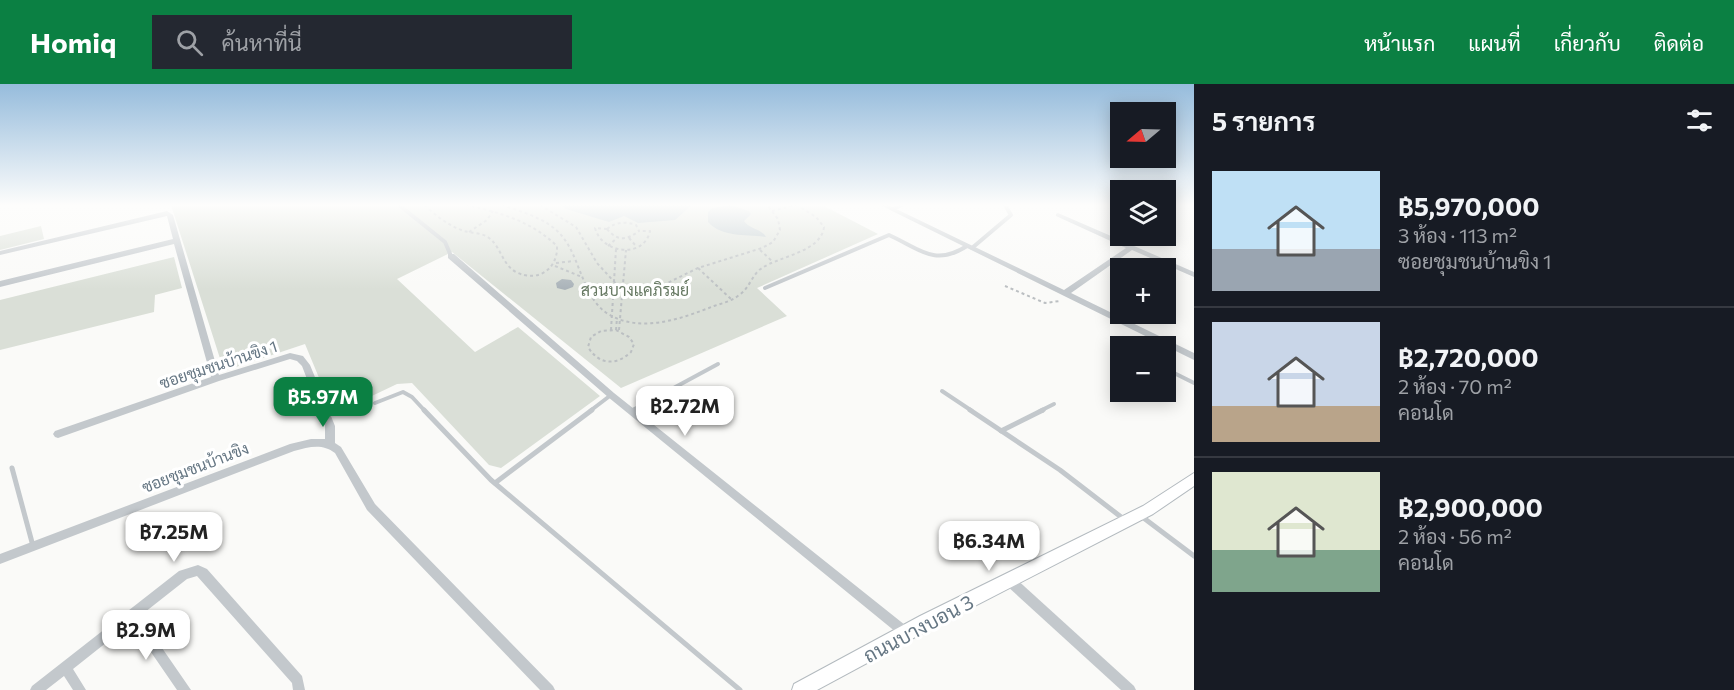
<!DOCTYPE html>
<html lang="th">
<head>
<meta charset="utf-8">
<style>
  :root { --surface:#171b24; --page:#242831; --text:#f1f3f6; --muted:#9ea1a6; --line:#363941; --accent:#0b8043 }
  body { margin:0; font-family:Commissioner,Sarabun,sans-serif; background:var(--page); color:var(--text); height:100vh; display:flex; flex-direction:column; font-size:22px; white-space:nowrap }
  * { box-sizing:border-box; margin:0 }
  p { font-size:20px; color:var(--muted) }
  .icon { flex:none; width:33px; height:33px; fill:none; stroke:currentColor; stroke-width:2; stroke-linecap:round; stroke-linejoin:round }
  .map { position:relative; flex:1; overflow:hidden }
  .drawer { display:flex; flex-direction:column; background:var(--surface); width:540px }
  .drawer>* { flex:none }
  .needle { width:39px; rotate:251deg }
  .tools { position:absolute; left:1110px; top:18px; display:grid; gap:12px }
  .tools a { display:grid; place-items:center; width:66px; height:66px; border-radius:0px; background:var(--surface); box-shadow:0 3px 15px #0003; font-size:30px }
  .price { position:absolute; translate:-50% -51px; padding:0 14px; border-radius:12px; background:#fff; color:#222; font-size:20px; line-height:39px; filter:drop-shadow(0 2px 3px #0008) }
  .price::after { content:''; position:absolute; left:50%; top:36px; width:18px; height:14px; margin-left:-9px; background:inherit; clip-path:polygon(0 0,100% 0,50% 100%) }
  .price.current { background:var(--accent); color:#fff }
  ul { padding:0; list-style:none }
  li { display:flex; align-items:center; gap:18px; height:150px; padding:0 18px }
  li+li { border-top:2px solid var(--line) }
  li span { display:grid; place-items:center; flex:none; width:168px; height:120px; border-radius:0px; color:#555 }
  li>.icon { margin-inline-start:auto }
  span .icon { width:72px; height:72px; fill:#fffc; stroke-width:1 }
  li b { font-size:26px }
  h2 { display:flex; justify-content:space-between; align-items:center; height:72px; padding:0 18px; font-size:26px }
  header { display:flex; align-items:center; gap:36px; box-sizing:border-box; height:84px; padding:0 30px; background:var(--accent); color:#fff }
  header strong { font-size:28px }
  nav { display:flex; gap:33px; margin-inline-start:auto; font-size:21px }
  .search { width:420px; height:54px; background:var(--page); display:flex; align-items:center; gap:15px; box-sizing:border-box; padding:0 21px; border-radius:0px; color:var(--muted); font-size:22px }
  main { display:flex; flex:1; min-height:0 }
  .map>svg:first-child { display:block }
</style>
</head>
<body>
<header>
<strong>Homiq</strong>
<div class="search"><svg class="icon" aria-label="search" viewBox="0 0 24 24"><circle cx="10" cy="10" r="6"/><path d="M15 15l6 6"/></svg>ค้นหาที่นี่</div>
<nav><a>หน้าแรก</a><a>แผนที่</a><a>เกี่ยวกับ</a><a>ติดต่อ</a></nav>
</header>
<main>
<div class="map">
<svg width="1194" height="606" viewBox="0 0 1194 606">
  <rect width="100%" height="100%" fill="#fafaf8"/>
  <g fill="#dadfd7">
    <polygon points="171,121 822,121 878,150 757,204 787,232 621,304 452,168 397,195 475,268 518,243 600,312 501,384 489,381 412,299 397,300 334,330 305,260 224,287"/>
    <polygon points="41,142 44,155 0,166 0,152"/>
    <polygon points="174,173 182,204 155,211 154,228 0,266 0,216"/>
  </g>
  <g fill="#bbc7cb">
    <polygon points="561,121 692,121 675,136 638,139 624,132 609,138 566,125"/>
    <path d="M731 121 749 127 751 130 744 137C749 145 762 145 766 153 746 150 723 154 708 138V128L712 124Z"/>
  </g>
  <polygon fill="#aab3b9" points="562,195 571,196 574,200 573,203 565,206 557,204 556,199"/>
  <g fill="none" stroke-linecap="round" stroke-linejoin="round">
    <defs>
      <polygon id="secondary" points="1194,389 1194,402 1153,430 932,544 817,606 792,606 794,600 920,532 1143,422"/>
    </defs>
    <use href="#secondary" stroke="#b3babf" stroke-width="2"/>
    <g stroke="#bbbfc2" stroke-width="2" stroke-dasharray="3 3" stroke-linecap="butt">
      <path d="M425 121C436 132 449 142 464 147 471 149 480 149 486 152 501 160 501 180 516 188 538 199 558 185 557 162 531 137 501 129 467 121"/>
      <path d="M502 121C523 128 548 135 562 152 581 175 582 213 608 230 641 250 683 234 714 222 723 219 732 217 739 211 750 204 752 190 762 184 780 172 821 168 824 143L816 133 797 121"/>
      <polyline points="540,121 576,143 597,179 618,202 627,206 655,205 698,184 762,164 773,158 780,146 778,135 767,121"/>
      <polyline points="772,127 796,121"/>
      <path d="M607 145C618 158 627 156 639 147"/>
      <path d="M607 145 595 144C602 170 644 175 650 147H639"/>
      <path d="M607 145C616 138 625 137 636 141L639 147"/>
      <polyline points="469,148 487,136 493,127"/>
      <polyline points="629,154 637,163"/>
      <polyline points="608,162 617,154"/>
      <polyline points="760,166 773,178"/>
      <polyline points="556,179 574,177"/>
      <polyline points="555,182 582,193"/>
      <polyline points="698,184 731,215"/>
      <polyline points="1005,202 1045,219 1060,217"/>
      <polyline points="611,246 616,165"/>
      <path d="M616 246 629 253 634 260 631 268C616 282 599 281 588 263L591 253 601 247Z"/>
      <polyline points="616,246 617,234"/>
      <polyline points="619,246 626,166"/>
    </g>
    <g stroke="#c3c8cc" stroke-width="4">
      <polyline points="399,121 445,158 451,172"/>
      <polyline points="893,125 901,121"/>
      <polyline points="972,164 1011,131 1005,121"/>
      <path d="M765 204 889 151C920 165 934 183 967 162"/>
      <polyline points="1166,285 1194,299"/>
      <polyline points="942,307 972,327"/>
      <polyline points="375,319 403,308 412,313 425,327"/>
      <polyline points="590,327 611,311"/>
      <polyline points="631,327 718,280"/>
      <polyline points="1040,327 1054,320"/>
    </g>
    <g stroke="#c3c8cc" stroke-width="5">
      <polyline points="424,326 491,396 740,606"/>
      <polyline points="970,326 1060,386 1125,436"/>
      <polyline points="631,327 634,326"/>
      <polyline points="1001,347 1043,326"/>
      <polyline points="12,384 33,462"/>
      <polyline points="495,399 592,326"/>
      <polyline points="1141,432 1194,472"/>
    </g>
    <g fill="#c3c8cc" fill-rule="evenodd">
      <polygon points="880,121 888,121 1064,206 1126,164 1056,132 1056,130 1058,129 1194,188 1194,193 1132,166 1071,209 1194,269 1194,276"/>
      <path d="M167 127 173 131 219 291 290 269 303 272 310 281 335 342V359L341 363 375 420 553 602 555 606H540L367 426 335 369C322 359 309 363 294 367L0 480V470L290 360 311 355H325V342L302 282 297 277 290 275 219 297 58 354 55 353 53 350 55 347 211 293 174 160 0 203V197L173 155 167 132 0 171V167Z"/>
      <polygon points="448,170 454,170 614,309 910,545 912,549 910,553 906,555 902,553 608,313 448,174"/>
      <polygon points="198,481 207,485 302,592 305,606 293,606 292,599 197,492 187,495 140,532 191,606 177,606 131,539 73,585 86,606 73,606 64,592 46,606 30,606 32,602 179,487"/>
      <polygon points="1010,492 1014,493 1134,602 1136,606 1121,606 1006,501 1004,497 1006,493"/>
    </g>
    <use href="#secondary" fill="#fff" fill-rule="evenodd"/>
  </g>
  <linearGradient id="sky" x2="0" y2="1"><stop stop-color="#96bcdc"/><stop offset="0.59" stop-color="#fdfdfc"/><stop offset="1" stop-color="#fdfdfc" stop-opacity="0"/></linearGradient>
  <rect width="1194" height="205" fill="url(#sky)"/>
  <g text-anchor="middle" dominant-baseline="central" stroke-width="6" stroke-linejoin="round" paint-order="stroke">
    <g font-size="16" fill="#687a64" stroke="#fff">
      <text x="635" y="205">สวนบางแคภิรมย์</text>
    </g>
    <g font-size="16" fill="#657683" stroke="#fff">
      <text transform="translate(218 280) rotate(-18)">ซอยชุมชนบ้านขิง 1</text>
      <text transform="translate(195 383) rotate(-21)">ซอยชุมชนบ้านขิง</text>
    </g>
    <g font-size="20" fill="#657683" stroke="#fff">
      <text transform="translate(918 544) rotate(-28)">ถนนบางบอน 3</text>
    </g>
  </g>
</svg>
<div class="tools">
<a><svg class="needle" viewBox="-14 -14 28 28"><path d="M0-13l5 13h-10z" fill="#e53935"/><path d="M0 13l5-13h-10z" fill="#9ea1a6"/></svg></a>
<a><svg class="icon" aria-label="layers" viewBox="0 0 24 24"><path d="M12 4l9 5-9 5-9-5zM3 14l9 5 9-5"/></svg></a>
<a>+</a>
<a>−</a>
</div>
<b class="price current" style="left:323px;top:344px">฿5.97M</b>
<b class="price" style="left:685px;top:353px">฿2.72M</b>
<b class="price" style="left:174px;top:479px">฿7.25M</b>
<b class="price" style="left:989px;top:488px">฿6.34M</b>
<b class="price" style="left:146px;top:577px">฿2.9M</b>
</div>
<section class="drawer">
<h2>5 รายการ<svg class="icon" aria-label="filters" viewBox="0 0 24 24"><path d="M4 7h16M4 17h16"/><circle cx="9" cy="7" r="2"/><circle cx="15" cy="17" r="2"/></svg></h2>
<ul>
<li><span style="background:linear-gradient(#bfe0f5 65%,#9aa5b1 0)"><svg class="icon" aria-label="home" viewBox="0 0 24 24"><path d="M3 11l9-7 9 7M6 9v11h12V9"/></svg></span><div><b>฿5,970,000</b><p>3 ห้อง · 113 m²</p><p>ซอยชุมชนบ้านขิง 1</p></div></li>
<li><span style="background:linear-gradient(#c9d6e8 70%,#b9a48a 0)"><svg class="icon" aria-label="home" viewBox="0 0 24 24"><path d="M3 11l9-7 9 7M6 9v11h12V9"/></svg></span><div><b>฿2,720,000</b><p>2 ห้อง · 70 m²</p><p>คอนโด</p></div></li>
<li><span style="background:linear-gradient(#dfe7d0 65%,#7fa58c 0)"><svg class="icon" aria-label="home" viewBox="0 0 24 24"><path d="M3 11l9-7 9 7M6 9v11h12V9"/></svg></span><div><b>฿2,900,000</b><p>2 ห้อง · 56 m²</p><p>คอนโด</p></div></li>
</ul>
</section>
</main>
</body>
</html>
